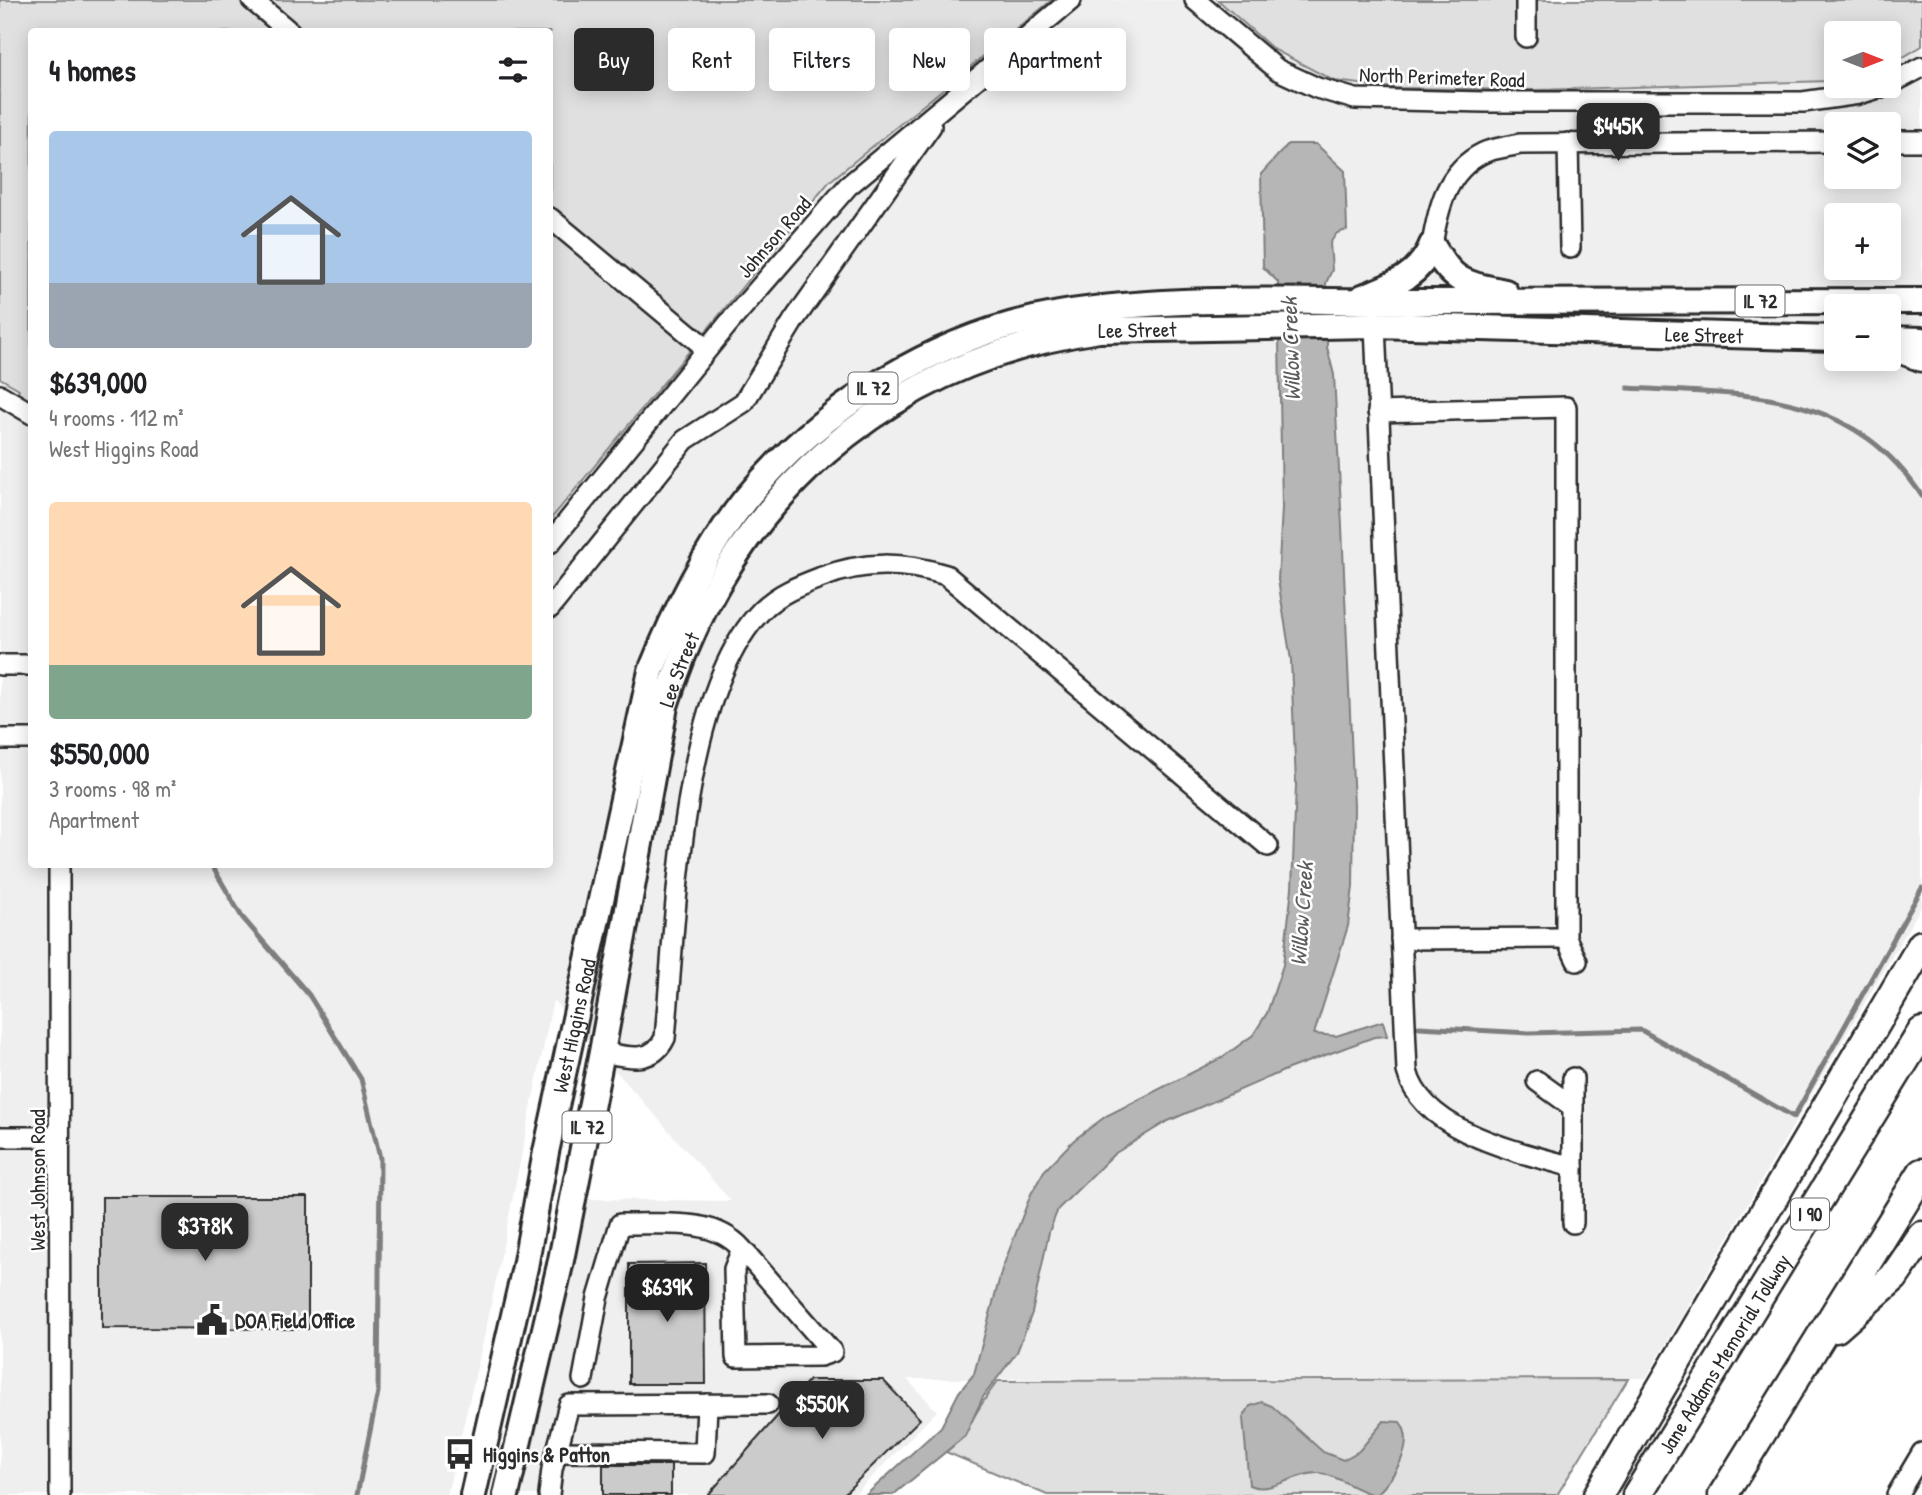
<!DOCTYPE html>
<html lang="en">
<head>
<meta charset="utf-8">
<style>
  :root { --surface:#fff; --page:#f6f6f6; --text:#202124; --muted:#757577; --accent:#2b2b2b }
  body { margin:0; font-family:"Patrick Hand",sans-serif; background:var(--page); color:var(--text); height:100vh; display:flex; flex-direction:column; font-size:26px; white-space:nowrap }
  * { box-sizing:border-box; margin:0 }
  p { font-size:23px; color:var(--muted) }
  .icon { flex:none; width:38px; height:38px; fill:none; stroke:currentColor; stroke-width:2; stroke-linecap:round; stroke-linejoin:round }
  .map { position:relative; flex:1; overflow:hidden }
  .panel { position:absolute; left:28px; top:28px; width:525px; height:840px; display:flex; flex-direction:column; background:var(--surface); border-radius:7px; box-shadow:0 4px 18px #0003 }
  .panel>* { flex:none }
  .banner { position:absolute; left:574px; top:28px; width:665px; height:63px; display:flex; gap:14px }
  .needle { width:46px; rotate:90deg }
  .tools { position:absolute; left:1824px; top:21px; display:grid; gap:14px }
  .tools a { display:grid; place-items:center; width:77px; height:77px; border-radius:7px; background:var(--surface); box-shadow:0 4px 18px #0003; font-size:35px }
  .price { position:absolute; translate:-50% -60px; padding:0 16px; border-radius:14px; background:var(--accent); color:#fff; font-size:23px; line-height:46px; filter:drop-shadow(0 2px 4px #0008) }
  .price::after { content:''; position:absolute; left:50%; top:42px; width:21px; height:16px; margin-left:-10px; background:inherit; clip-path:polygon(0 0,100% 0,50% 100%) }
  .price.on { background:#222; color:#fff }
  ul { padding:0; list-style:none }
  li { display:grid; align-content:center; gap:14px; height:371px; padding:0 21px }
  li span { display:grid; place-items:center; height:217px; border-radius:7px; color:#555 }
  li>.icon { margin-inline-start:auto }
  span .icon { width:126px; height:126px; fill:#fffc; stroke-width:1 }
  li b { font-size:30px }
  h2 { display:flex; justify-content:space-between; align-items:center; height:84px; padding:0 21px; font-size:30px }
  .tag { padding:0 24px; border-radius:7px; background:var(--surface); box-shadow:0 4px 18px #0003; font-size:24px; line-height:63px }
  .tag.on { background:var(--accent); color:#fff }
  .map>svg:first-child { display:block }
</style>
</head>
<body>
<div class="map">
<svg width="1922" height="1495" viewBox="0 0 1922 1495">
  <rect width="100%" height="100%" fill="#fff"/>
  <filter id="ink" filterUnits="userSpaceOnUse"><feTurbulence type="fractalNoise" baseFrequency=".0143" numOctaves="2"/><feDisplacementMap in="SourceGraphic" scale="14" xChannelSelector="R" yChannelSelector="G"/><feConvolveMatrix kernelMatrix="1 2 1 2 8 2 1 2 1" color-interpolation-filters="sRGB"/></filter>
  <g filter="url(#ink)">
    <path fill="#efefef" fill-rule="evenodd" d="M0 0H1922V905L1646 1378 907 1379 937 1411 854 1495H522L585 1199 731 1201 553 1000 486 1329 447 1495H0ZM32 32H550V864H32ZM1836 33H1888V86H1836ZM1836 124H1888V177H1836ZM1836 215H1888V268H1836ZM1836 306H1888V359H1836Z"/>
    <g fill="#e0e0e0" stroke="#868686" stroke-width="2">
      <polygon points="0,0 1052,0 829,182 550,520 550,32 32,32 31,403 16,394 19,389 0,378"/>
      <polygon points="1218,0 1922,0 1922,46 1888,66 1888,33 1836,33 1836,80 1830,81 1536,90 1395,88 1334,81 1273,49"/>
      <path d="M1628 1379 1557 1495H1047L946 1452C969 1434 978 1404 998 1381Z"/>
    </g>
    <g fill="#b6b6b6" stroke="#7e7e7e" stroke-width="2">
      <polygon points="1288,144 1316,144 1345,171 1347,230 1337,233 1330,243 1332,270 1326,283 1327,347 1334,375 1342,526 1354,806 1353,887 1348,926 1314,1034 1336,1036 1383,1021 1387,1036 1374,1037 1288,1069 1166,1122 1114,1154 1058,1209 1049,1232 1032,1313 1017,1352 983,1397 965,1436 893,1495 866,1495 941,1427 959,1392 974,1374 1002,1269 1031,1194 1044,1171 1074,1140 1106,1116 1223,1057 1253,1035 1267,1013 1283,965 1292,888 1296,785 1291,660 1278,580 1282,508 1278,282 1263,267 1261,174"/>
      <path d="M1262 1402 1272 1406 1323 1452 1343 1460 1359 1451 1384 1421 1400 1422C1417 1444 1393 1479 1376 1495 1356 1492 1339 1475 1319 1473 1295 1472 1271 1495 1249 1485L1243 1418 1250 1406Z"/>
    </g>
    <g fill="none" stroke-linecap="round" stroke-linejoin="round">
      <g stroke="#7e7e7e" stroke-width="5">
        <path d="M1628 388C1745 395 1849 387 1922 496"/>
        <polyline points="211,864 242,917 309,995 361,1079 380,1158 378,1392 357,1495"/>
        <polyline points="1419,1027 1529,1033 1641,1030 1794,1117 1922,888"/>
      </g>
    </g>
    <g fill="#cbcbcb" stroke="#2b2b2b" stroke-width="2">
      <polygon points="102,1197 308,1197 308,1329 102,1328"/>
      <polygon points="705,1263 706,1384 629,1384 629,1264"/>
      <polygon points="809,1380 883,1380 920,1419 843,1495 708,1495"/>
      <rect x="603" y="1465" width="68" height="30"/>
    </g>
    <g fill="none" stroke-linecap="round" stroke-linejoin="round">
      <defs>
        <g id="minor">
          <polyline points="252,0 290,32"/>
          <polyline points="1195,0 1278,70 1317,88 1355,99 1485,102 1803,102 1859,94 1885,86"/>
          <polyline points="1526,0 1526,37"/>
          <polyline points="1888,85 1922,67"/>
          <polyline points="1888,141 1922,141"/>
          <polyline points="1568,143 1570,248"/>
          <polyline points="550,218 707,349"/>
          <path d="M1432 245C1438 209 1446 171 1483 153 1493 148 1508 147 1520 144L1836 142"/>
          <path d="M1375 325 1407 1071C1422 1132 1519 1152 1573 1167"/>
          <polyline points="0,395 32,414"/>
          <polyline points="1378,412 1566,407 1566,938 1577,961"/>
          <polyline points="550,543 728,324 848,186 1071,0"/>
          <polyline points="550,608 685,440 744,402 794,320 931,126"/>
          <polyline points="0,665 32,665"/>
          <polyline points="0,739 32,739"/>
          <polyline points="59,864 60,1495"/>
          <polyline points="1401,939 1566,938"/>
          <path d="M602 1052C627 1057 652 1065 665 1038 676 923 679 695 762 610 779 593 801 585 822 577 864 561 903 562 946 575L1268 846"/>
          <polyline points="1573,1078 1573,1223"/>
          <polyline points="1537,1081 1573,1107"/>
          <polyline points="0,1137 59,1137"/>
          <path d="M583 1379 598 1298 620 1224C661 1225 713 1216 742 1249L832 1352 820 1356 736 1357 734 1269 742 1249"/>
          <polyline points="557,1452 705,1453 707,1404"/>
          <polyline points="549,1495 552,1469 569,1405 768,1404"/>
          <polyline points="1897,1495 1922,1453"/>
        </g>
        <g id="major">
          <path d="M1432 245C1454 283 1462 283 1505 292"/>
          <path d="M1363 297C1393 285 1419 277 1432 245"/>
          <polyline points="1888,339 1922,340"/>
          <path id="s1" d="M473 1495 525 1267 546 1152 651 671C675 611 704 552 744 501 821 406 939 334 1059 314 1177 294 1313 302 1433 302 1596 302 1759 301 1922 301"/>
          <path id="s2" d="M506 1495 560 1265 602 1052 665 706C729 501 884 361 1099 330L1375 325 1836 338"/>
        </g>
        <g id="highway">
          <polyline points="1888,344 1922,357"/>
          <polyline points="1836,1328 1894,1277 1922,1236"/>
          <polyline points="1598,1495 1922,945"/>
          <path id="s3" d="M1637 1495 1922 1032"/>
          <polyline points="1723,1495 1922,1173"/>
        </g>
      </defs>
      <use href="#minor" stroke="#2b2b2b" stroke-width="24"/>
      <use href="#major" stroke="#2b2b2b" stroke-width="30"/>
      <use href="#highway" stroke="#2b2b2b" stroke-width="33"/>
      <use href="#minor" stroke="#fff" stroke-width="19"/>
      <use href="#major" stroke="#fff" stroke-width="24"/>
      <use href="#highway" stroke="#fff" stroke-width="28"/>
    </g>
  </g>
  <defs>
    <symbol id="civic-bare" viewBox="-9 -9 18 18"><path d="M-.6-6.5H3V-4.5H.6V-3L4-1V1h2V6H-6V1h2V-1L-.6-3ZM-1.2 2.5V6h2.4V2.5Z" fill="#2b2b2b" stroke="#fff" stroke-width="2.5" paint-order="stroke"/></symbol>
    <symbol id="bus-bare" viewBox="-9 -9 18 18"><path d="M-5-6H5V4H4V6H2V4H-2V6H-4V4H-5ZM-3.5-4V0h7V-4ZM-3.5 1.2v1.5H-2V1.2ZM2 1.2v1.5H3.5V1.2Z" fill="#2b2b2b" stroke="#fff" stroke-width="2.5" paint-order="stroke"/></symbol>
  </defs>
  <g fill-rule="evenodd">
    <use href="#civic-bare" x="190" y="1298" width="44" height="44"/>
    <use href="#bus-bare" x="438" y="1432" width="44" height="44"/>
  </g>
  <g text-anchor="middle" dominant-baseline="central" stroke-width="5" stroke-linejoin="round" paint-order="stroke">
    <g fill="#fff" stroke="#6b6b6b" stroke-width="2">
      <rect x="1735.5" y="285.5" width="49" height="31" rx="5"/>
      <rect x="848.5" y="372.5" width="49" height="31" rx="5"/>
      <rect x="562.5" y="1111.5" width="49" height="31" rx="5"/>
      <rect x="1791" y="1198.5" width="38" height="31" rx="5"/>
    </g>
    <g font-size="19" font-weight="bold" fill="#2b2b2b">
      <text x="1760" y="301">IL 72</text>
      <text x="873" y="388">IL 72</text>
      <text x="587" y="1127">IL 72</text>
      <text x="1810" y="1214">I 90</text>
    </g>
    <g font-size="21" fill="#2b2b2b" stroke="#fff">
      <text transform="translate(1442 77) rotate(2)">North Perimeter Road</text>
      <text transform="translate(774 237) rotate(-49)">Johnson Road</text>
      <text stroke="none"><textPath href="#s2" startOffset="1451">Lee Street</textPath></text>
      <text stroke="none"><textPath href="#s2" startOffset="2018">Lee Street</textPath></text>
      <text stroke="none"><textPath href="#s2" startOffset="844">Lee Street</textPath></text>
      <text stroke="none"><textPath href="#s1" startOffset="480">West Higgins Road</textPath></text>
      <text transform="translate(37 1180) rotate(-90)">West Johnson Road</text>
      <text stroke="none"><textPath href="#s3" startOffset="166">Jane Addams Memorial Tollway</textPath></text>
    </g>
    <g font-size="21" font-weight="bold" fill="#2b2b2b" stroke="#fff" text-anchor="start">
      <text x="235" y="1320">DOA Field Office</text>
      <text x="483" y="1454">Higgins &amp; Patton</text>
    </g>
    <g font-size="23" font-style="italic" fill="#5c5c5c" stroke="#fff">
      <text transform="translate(1290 349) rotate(-92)">Willow Creek</text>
      <text transform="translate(1301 914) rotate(-86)">Willow Creek</text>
    </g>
  </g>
</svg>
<div class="tools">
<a><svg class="needle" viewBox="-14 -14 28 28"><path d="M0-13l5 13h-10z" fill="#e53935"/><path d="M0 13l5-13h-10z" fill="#757577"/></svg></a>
<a><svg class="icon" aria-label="layers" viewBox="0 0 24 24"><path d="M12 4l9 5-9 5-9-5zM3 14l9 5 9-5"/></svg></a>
<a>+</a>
<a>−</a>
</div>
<b class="price" style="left:1618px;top:163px">$445K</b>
<b class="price" style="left:205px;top:1263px">$378K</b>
<b class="price on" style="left:667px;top:1324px">$639K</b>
<b class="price" style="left:822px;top:1441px">$550K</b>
<div class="banner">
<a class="tag on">Buy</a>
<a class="tag">Rent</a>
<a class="tag">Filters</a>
<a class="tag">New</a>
<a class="tag">Apartment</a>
</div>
<section class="panel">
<h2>4 homes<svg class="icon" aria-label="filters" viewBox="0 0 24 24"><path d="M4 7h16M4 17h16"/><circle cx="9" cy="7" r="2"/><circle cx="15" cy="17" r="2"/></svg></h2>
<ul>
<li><span style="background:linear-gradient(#a9c7e8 70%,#9aa5b1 0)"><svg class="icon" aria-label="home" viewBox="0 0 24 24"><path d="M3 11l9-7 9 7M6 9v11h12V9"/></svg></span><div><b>$639,000</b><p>4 rooms · 112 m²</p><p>West Higgins Road</p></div></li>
<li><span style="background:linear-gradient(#ffd9b3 75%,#7fa58c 0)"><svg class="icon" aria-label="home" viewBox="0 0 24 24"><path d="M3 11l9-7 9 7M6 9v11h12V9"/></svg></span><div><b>$550,000</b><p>3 rooms · 98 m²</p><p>Apartment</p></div></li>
</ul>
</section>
</div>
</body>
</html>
